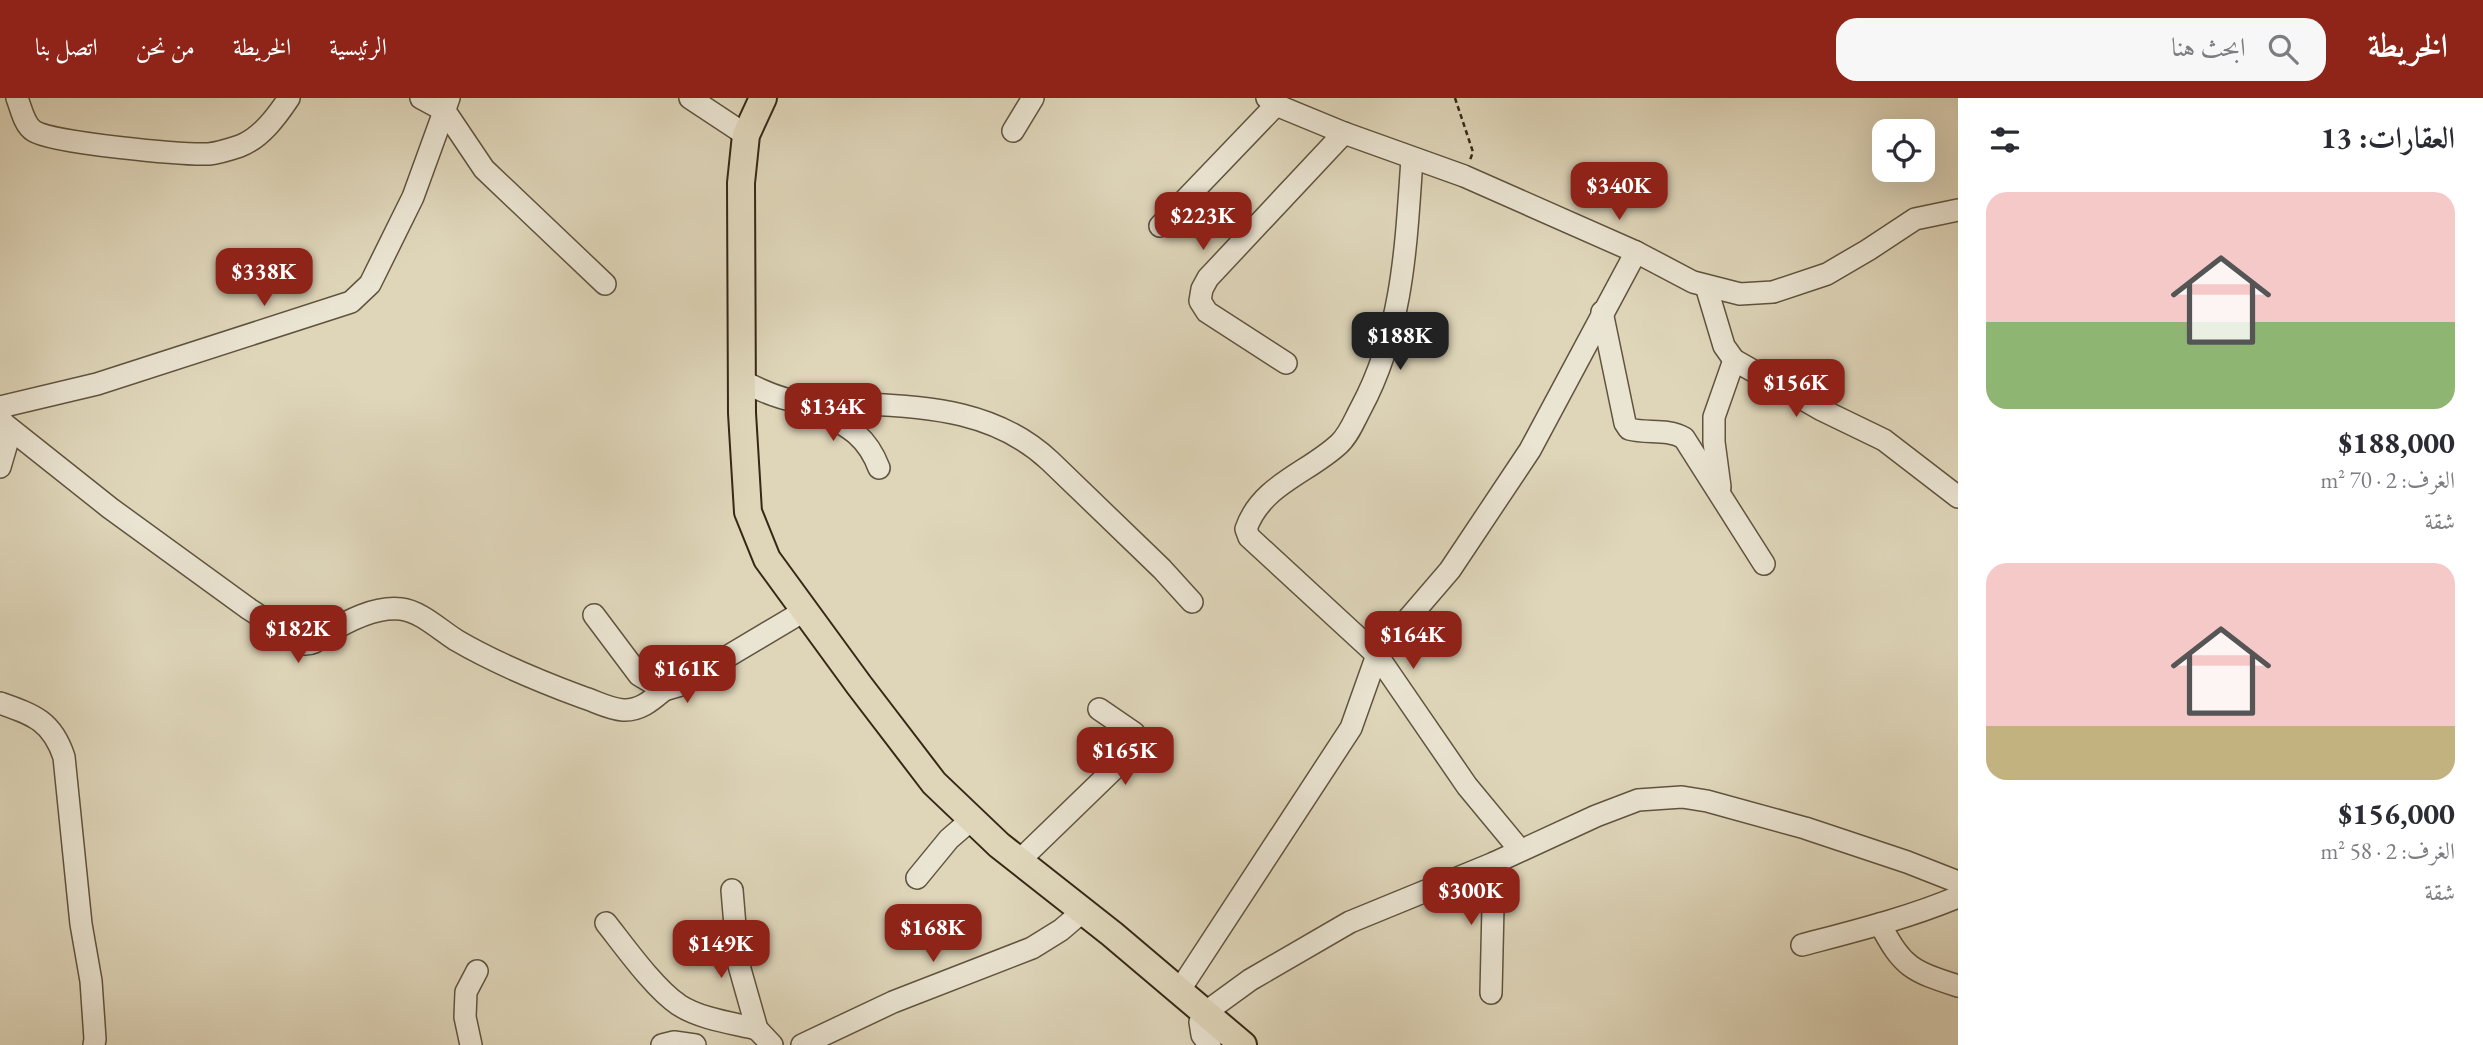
<!DOCTYPE html>
<html lang="ar">
<head>
<meta charset="utf-8">
<style>
  :root { --surface:#fff; --page:#f7f7f7; --text:#2b2b33; --muted:#7c7c81; --accent:#8f2418 }
  body { margin:0; font-family:"EB Garamond",Amiri,serif; background:var(--page); color:var(--text); direction:rtl; height:100vh; display:flex; flex-direction:column; font-size:26px; white-space:nowrap }
  * { box-sizing:border-box; margin:0 }
  p { font-size:23px; color:var(--muted) }
  .icon { flex:none; width:38px; height:38px; fill:none; stroke:currentColor; stroke-width:2; stroke-linecap:round; stroke-linejoin:round }
  .map { position:relative; flex:1; overflow:hidden; direction:ltr }
  .panel { display:flex; flex-direction:column; background:var(--surface); width:525px }
  .panel>* { flex:none }
  .buttons { position:absolute; left:1872px; top:21px; display:grid; gap:14px }
  .buttons a { display:grid; place-items:center; width:63px; height:63px; border-radius:14px; background:var(--surface); box-shadow:0 7px 28px #0002; font-size:35px }
  .price { position:absolute; translate:-50% -60px; padding:0 16px; border-radius:14px; background:var(--accent); color:#fff; font-size:23px; line-height:46px; filter:drop-shadow(0 2px 4px #0008) }
  .price::after { content:''; position:absolute; left:50%; top:42px; width:21px; height:16px; margin-left:-10px; background:inherit; clip-path:polygon(0 0,100% 0,50% 100%) }
  .price.current { background:#222; color:#fff }
  ul { padding:0; list-style:none }
  li { display:grid; align-content:center; gap:14px; height:371px; padding:0 28px }
  li span { display:grid; place-items:center; height:217px; border-radius:21px; color:#555 }
  li>.icon { margin-inline-start:auto }
  span .icon { width:126px; height:126px; fill:#fffc; stroke-width:1 }
  li b { font-size:30px }
  h2 { display:flex; justify-content:space-between; align-items:center; height:84px; padding:0 28px; font-size:30px }
  header { display:flex; align-items:center; gap:42px; box-sizing:border-box; height:98px; padding:0 35px; background:var(--accent); color:#fff }
  header strong { font-size:33px }
  nav { display:flex; gap:38px; margin-inline-start:auto; font-size:24px }
  .search { width:490px; height:63px; background:var(--page); display:flex; align-items:center; gap:18px; box-sizing:border-box; padding:0 24px; border-radius:21px; color:var(--muted); font-size:26px }
  main { display:flex; flex:1; min-height:0 }
  .map>svg:first-child { display:block }
</style>
</head>
<body>
<header>
<strong>الخريطة</strong>
<div class="search"><svg class="icon" aria-label="search" viewBox="0 0 24 24"><circle cx="10" cy="10" r="6"/><path d="M15 15l6 6"/></svg>ابحث هنا</div>
<nav><a>الرئيسية</a><a>الخريطة</a><a>من نحن</a><a>اتصل بنا</a></nav>
</header>
<main>
<section class="panel">
<h2>العقارات: 13<svg class="icon" aria-label="filters" viewBox="0 0 24 24"><path d="M4 7h16M4 17h16"/><circle cx="9" cy="7" r="2"/><circle cx="15" cy="17" r="2"/></svg></h2>
<ul>
<li><span style="background:linear-gradient(#f6c9c9 60%,#8fb573 0)"><svg class="icon" aria-label="home" viewBox="0 0 24 24"><path d="M3 11l9-7 9 7M6 9v11h12V9"/></svg></span><div><b>$188,000</b><p>الغرف: 2 · 70 m²</p><p>شقة</p></div></li>
<li><span style="background:linear-gradient(#f6c9c9 75%,#c2b280 0)"><svg class="icon" aria-label="home" viewBox="0 0 24 24"><path d="M3 11l9-7 9 7M6 9v11h12V9"/></svg></span><div><b>$156,000</b><p>الغرف: 2 · 58 m²</p><p>شقة</p></div></li>
</ul>
</section>
<div class="map">
<svg width="1958" height="947" viewBox="0 0 1958 947">
  <rect width="100%" height="100%" fill="#dfd6ba"/>
  <filter id="stains"><feTurbulence type="fractalNoise" baseFrequency=".00286" numOctaves="4"/><feColorMatrix values="0 0 0 0 .2 0 0 0 0 .09 0 0 0 0 .02 0 0 0 .5 -.17"/></filter>
  <radialGradient id="worn" r=".72"><stop offset=".6" stop-color="#630" stop-opacity="0"/><stop offset="1" stop-color="#630" stop-opacity=".3"/></radialGradient>
  <g fill="none" stroke-linecap="round" stroke-linejoin="round">
    <defs>
      <g id="minor">
        <path d="M17 0C21 10 24 27 34 33 52 45 183 57 209 56 218 55 231 51 240 48 261 40 277 18 289 0"/>
        <polyline points="421,0 445,13 484,71 605,186"/>
        <polyline points="690,0 746,37"/>
        <polyline points="1267,0 1276,7 1344,35 1464,78 1636,154 1693,184 1740,196 1773,194 1827,176 1868,152 1915,121 1958,112"/>
        <polyline points="1013,33 1033,0"/>
        <path d="M1412 61C1406 147 1403 232 1361 310 1355 321 1349 337 1339 346 1308 375 1261 387 1246 431L1249 439 1377 557 1467 688 1520 752"/>
        <polyline points="1160,128 1276,7"/>
        <polyline points="1706,188 1724,248 1734,262 1822,312 1884,342 1958,399"/>
        <path d="M1602 214 1625 325 1629 331C1648 336 1666 330 1684 340L1764 466"/>
        <polyline points="1286,265 1207,214 1200,203 1202,191 1208,180 1344,35"/>
        <path d="M742 283C762 293 784 303 807 305 825 307 843 305 861 306 929 308 998 314 1050 363L1162 471 1192 504"/>
        <path d="M810 308C842 326 865 333 879 370"/>
        <polyline points="0,309 97,286 351,204 370,186 413,99 449,0"/>
        <path d="M3 325 110 410 249 511 303 546C313 547 318 542 326 536 347 523 375 508 401 511 420 513 440 532 456 542 495 565 539 583 582 599 595 603 609 611 623 612 640 613 652 602 664 592"/>
        <polyline points="0,369 7,345 1,320"/>
        <polyline points="1720,389 1714,344 1714,319 1734,262"/>
        <polyline points="594,517 639,577 664,592 678,588 804,513"/>
        <path d="M0 605C34 617 52 623 64 659L81 826 91 883 95 941 94 947"/>
        <polyline points="1019,763 1115,670 1135,645 1134,635 1099,611"/>
        <polyline points="917,780 949,741 971,722"/>
        <polyline points="732,792 738,864 757,931 772,947"/>
        <path d="M606 825C625 849 654 890 679 907 701 921 732 925 757 931"/>
        <path d="M1880 826C1903 870 1912 873 1958 888"/>
        <path d="M1802 847C1855 833 1908 820 1958 799"/>
        <polyline points="1179,893 1351,630 1377,557 1450,472 1530,352 1636,154"/>
        <polyline points="1491,895 1494,765"/>
        <polyline points="471,947 465,919 466,894 477,873"/>
        <polyline points="662,947 674,944 695,947"/>
        <polyline points="802,947 893,904 1032,850 1061,832 1082,814"/>
        <polyline points="1210,947 1202,937 1200,924 1206,914 1250,882 1350,824 1494,765 1596,718 1638,702 1682,699 1707,703 1805,730 1907,764 1958,784"/>
      </g>
      <polyline id="major" points="763,0 746,37 741,85 742,315 748,414 767,461 859,587 934,685 999,747 1112,836 1243,947"/>
    </defs>
    <use href="#minor" stroke="#60543f" stroke-width="24"/>
    <use href="#major" stroke="#362816" stroke-width="30"/>
    <polyline stroke="#362816" stroke-width="2.5" stroke-dasharray="5 3.5" stroke-linecap="butt" points="1455,0 1473,54 1470,62"/>
    <use href="#minor" stroke="#eae4d2" stroke-width="21"/>
    <use href="#major" stroke="#dfd6ba" stroke-width="26"/>
  </g>
  <rect width="100%" height="100%" filter="url(#stains)"/>
  <rect width="100%" height="100%" fill="url(#worn)"/>
</svg>
<div class="buttons">
<a><svg class="icon" aria-label="locate" viewBox="0 0 24 24"><circle cx="12" cy="12" r="6"/><path d="M12 2v4M12 18v4M2 12h4M18 12h4"/></svg></a>
</div>
<b class="price" style="left:1619px;top:124px">$340K</b>
<b class="price" style="left:1203px;top:154px">$223K</b>
<b class="price" style="left:264px;top:210px">$338K</b>
<b class="price current" style="left:1400px;top:274px">$188K</b>
<b class="price" style="left:1796px;top:321px">$156K</b>
<b class="price" style="left:833px;top:345px">$134K</b>
<b class="price" style="left:298px;top:567px">$182K</b>
<b class="price" style="left:1413px;top:573px">$164K</b>
<b class="price" style="left:687px;top:607px">$161K</b>
<b class="price" style="left:1125px;top:689px">$165K</b>
<b class="price" style="left:1471px;top:829px">$300K</b>
<b class="price" style="left:933px;top:866px">$168K</b>
<b class="price" style="left:721px;top:882px">$149K</b>
</div>
</main>
</body>
</html>
